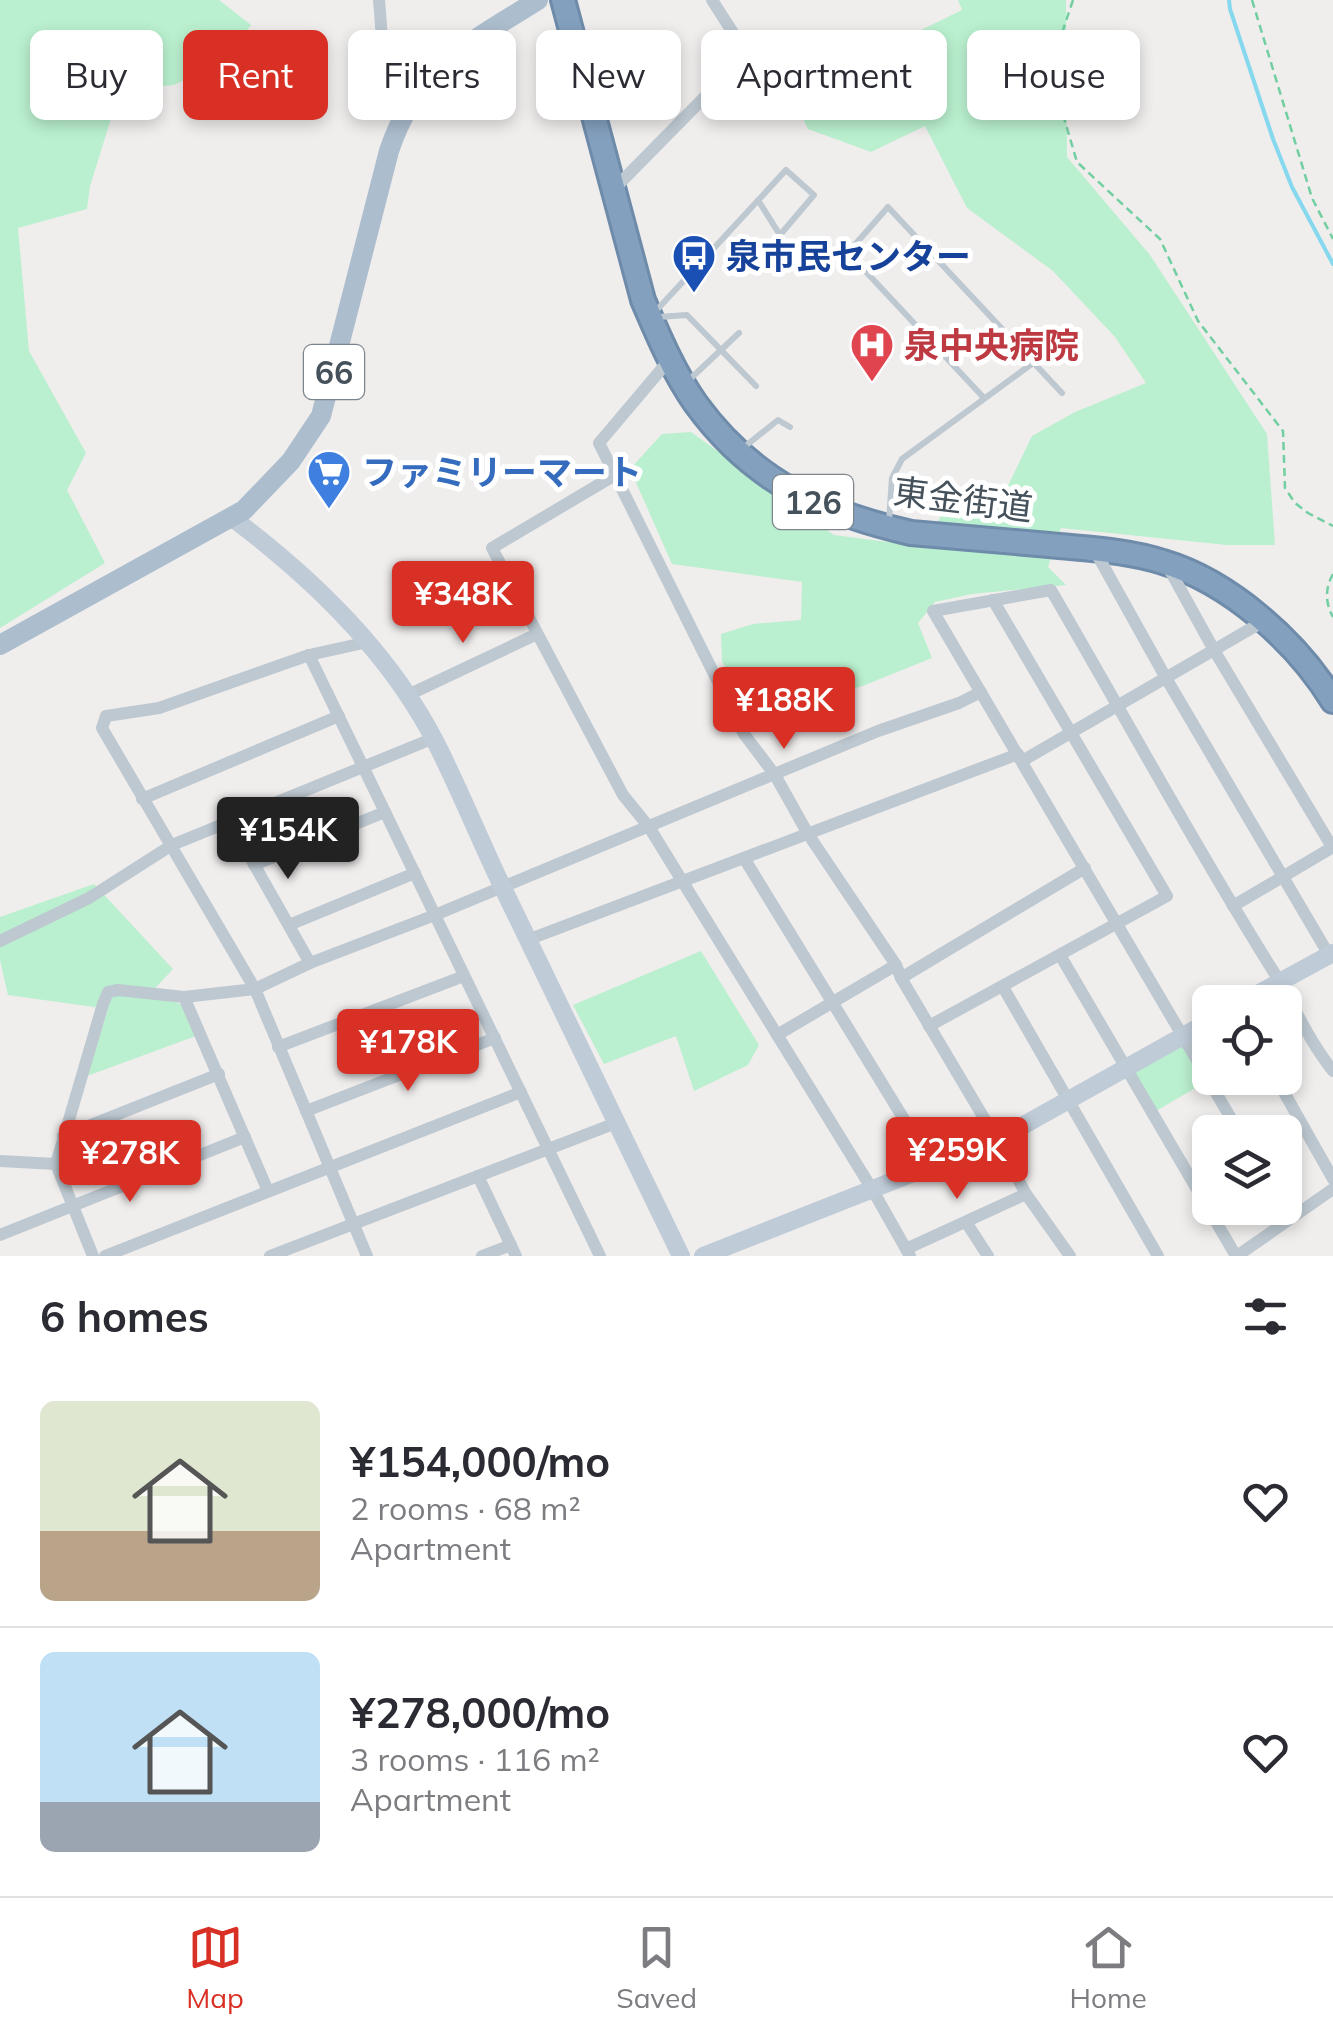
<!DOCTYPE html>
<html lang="en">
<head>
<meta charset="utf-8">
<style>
  :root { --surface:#fff; --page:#f2f2f3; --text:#2b2b33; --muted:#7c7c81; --line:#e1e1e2; --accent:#d93025 }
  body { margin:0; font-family:Mulish,"Noto Sans JP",sans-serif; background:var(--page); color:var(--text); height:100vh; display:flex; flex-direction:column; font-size:38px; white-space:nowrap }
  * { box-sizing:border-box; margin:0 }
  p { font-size:32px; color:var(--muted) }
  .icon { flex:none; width:55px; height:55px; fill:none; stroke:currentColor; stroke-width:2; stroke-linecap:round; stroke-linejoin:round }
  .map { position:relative; height:1256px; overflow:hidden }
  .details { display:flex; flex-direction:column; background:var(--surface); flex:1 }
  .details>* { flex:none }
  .top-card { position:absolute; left:30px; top:30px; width:1275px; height:90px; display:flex; gap:20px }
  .buttons { position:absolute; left:1192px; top:985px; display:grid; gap:20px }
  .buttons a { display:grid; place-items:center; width:110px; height:110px; border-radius:15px; background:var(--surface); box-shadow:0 5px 15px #0003; font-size:50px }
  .price { position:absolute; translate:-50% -85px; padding:0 22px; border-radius:10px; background:var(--accent); color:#fff; font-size:32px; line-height:65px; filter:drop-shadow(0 2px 5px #0008) }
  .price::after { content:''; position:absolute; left:50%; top:60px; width:30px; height:22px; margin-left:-15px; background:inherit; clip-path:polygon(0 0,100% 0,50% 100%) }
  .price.selected { background:#222; color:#fff }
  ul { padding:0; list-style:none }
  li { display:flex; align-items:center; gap:30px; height:250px; padding:0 40px }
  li+li { border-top:2px solid var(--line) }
  li span { display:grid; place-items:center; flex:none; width:280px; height:200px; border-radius:15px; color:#555 }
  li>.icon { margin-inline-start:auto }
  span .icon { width:120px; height:120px; fill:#fffc; stroke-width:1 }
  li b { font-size:42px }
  h2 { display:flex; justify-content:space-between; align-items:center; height:120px; padding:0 40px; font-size:42px }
  .pill { padding:0 35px; border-radius:15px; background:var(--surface); box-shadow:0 5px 15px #0003; font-size:35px; line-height:90px }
  .pill.selected { background:var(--accent); color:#fff }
  .dock { display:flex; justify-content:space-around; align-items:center; height:140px; border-top:2px solid var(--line); background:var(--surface); font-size:28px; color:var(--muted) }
  .dock a { display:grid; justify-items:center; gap:5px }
  .dock .selected { color:var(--accent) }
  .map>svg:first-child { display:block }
</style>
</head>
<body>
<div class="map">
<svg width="1333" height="1256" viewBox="0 0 1333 1256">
  <rect width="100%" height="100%" fill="#f0eded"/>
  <g fill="#baf0cf">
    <polygon points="0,0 219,0 251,25 223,61 174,85 120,90 90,186 87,209 18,228 29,351 86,453 67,490 105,563 0,628"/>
    <polygon points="958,0 1066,0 1067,157 1150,255 1267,434 1275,545 1227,545 1061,528 1048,567 1066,585 972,594 935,602 918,623 932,658 865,685 754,721 722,661 721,634 753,624 801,620 802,582 672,564 630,469 662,434 691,432 834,535 927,547 942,513 1005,492 1032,436 1075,412 1146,383 1115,337 1053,271 967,208 925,126 871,152 808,129 788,87 909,36 962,10"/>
    <polygon points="94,884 173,969 147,997 175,1002 186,1007 196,1036 87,1076 108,1009 8,995 0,960 0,917"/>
    <polygon points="701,951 759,1045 748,1065 694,1091 676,1036 604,1064 573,1005"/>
    <polygon points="1180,1041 1204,1083 1156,1111 1131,1068"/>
  </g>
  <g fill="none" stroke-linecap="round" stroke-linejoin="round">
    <polyline stroke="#85d8ee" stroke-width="4" points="1229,0 1230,9 1273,139 1292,187 1333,264"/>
    <defs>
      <path id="highway" d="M563 0 643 300C658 335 674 373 696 404 752 481 820 512 911 533 957 537 1003 541 1049 545 1088 549 1126 550 1163 562 1230 582 1297 642 1333 701"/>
    </defs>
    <use href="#highway" stroke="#6e8baa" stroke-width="28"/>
    <g stroke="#71cfa1" stroke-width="2.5" stroke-dasharray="8 5" stroke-linecap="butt">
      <polyline points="1073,0 1060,39 1059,67 1062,111 1077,162 1160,239 1198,321 1283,431 1285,488 1295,503 1308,513 1333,526"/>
      <polyline points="1252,0 1312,198 1333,239"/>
      <path d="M1333 574C1325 588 1325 603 1333 617"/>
    </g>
    <g stroke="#bdc8d0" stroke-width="6">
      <polyline points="654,313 786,170 814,195 780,235 758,200"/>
      <polyline points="658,317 687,315 756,386"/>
      <polyline points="689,380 739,333"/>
      <polyline points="984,398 854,259 852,248 888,207 1062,393"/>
      <polyline points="743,448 778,420 790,427"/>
      <polyline points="889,521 892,478 902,459 1033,363"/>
    </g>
    <g stroke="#bdc8d0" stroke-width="12">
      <polyline points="379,0 383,51 397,87 413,98"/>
      <polyline points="614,189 749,52 737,39 712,0"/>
      <polyline points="670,359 599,443 744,734 775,775 808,834 896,965 901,978 997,1140 1026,1194 1070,1256"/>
      <polyline points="615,475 492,548 623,795 649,827 872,1189 910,1256"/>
      <polyline points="1094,549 1166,678 1329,955"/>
      <polyline points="1167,565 1214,650 1332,847"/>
      <polyline points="309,655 600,1256"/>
      <polyline points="406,696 537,634"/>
      <polyline points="1022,761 1264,621"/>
      <polyline points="142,799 339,716"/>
      <polyline points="229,820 310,963"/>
      <polyline points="744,858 932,1165"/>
      <polyline points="254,865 385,812"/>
      <polyline points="1233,906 1333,847"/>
      <polyline points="289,925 415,873"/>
      <polyline points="530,939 1018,754"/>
      <polyline points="0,941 89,898 172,845 434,738"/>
      <polyline points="1060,955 1236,1256"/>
      <polyline points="901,978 1085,868"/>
      <polyline points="1003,987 1158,1256"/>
      <polyline points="184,997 268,1191"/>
      <polyline points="929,1026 1167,896 993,600"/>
      <polyline points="777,1035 896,965"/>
      <polyline points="278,1047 464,976"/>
      <polyline points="1276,1078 1333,1179"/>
      <polyline points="306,1111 495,1038"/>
      <path d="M1239 1132 933 611 1051 590C1124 715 1193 843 1270 966 1292 1000 1307 1039 1333 1071"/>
      <polyline points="63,1136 219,1074"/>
      <polyline points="0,1161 56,1164"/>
      <polyline points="478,1176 516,1256"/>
      <polyline points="966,1222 988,1256"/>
      <polyline points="0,1235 245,1137"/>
      <polyline points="906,1249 1026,1194"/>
      <polyline points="93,1256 56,1164 103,1004 108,992 118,990 184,997 255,989 310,963 435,915 878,731 959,703 981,692"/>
      <polyline points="105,1256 521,1092"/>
      <polyline points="270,1256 616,1123"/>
      <polyline points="367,1256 255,989 102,728 106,716 159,708 309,655 368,642"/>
      <polyline points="482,1256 511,1245"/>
      <polyline points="1237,1256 1333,1189"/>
    </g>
    <g stroke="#bfcbd7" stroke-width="18">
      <path d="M231 517C310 576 389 652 435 741 459 788 479 838 502 886 562 1009 621 1133 681 1256"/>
      <polyline points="1243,1002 1333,953"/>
      <polyline points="703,1256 997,1140 1210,1021"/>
    </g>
    <path stroke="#acbdce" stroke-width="20" d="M0 645 244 510 291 461 321 416 389 151C417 67 468 44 538 0"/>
    <use href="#highway" stroke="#83a0be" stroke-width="22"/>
  </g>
  <defs>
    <symbol id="bus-pin" viewBox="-11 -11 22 30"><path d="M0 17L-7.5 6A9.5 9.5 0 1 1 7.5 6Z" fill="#1a4fb4" stroke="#fff"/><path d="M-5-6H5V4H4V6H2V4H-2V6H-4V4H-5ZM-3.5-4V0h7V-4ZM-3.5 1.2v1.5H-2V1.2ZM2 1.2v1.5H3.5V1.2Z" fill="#fff"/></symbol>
    <symbol id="hospital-pin" viewBox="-11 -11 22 30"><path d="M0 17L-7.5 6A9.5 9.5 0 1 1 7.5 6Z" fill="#e0444e" stroke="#fff"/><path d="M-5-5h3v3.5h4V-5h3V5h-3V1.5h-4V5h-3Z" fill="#fff"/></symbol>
    <symbol id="supermarket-pin" viewBox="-11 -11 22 30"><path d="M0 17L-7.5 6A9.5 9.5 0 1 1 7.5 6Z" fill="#3f7fe0" stroke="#fff"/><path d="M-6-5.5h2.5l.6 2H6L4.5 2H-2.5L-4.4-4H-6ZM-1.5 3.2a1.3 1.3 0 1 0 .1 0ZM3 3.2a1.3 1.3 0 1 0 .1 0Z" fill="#fff"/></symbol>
  </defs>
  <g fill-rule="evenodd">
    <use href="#bus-pin" x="669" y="231" width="50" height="68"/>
    <use href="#hospital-pin" x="847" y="320" width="50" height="68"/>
    <use href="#supermarket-pin" x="304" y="447" width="50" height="68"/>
  </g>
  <g text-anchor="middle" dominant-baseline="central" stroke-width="10" stroke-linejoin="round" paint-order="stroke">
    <g fill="#fff" stroke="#7d858c" stroke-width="2.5">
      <rect x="304" y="345" width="60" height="54" rx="8"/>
      <rect x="773" y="475" width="80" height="54" rx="8"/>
    </g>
    <g font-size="32" font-weight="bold" fill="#45515b">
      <text x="334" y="372">66</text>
      <text x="813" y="502">126</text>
    </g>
    <g font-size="35" font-weight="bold" fill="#164399" stroke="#fff" text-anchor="start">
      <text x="726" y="256">泉市民センター</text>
    </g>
    <g font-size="35" font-weight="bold" fill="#be3a42" stroke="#fff" text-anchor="start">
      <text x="904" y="345">泉中央病院</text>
    </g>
    <g font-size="35" font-weight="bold" fill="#366cbe" stroke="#fff" text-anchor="start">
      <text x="362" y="472">ファミリーマート</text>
    </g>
    <g font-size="35" fill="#45515b" stroke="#fff">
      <text transform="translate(963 499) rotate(7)">東金街道</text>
    </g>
  </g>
</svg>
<div class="buttons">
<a><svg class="icon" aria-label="locate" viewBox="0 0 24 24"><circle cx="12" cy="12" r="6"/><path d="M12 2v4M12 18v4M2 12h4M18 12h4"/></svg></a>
<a><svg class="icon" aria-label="layers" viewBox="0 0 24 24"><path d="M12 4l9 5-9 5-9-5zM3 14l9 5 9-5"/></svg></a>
</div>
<b class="price" style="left:463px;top:646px">¥348K</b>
<b class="price" style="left:784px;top:752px">¥188K</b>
<b class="price selected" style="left:288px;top:882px">¥154K</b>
<b class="price" style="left:408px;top:1094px">¥178K</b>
<b class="price" style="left:957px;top:1202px">¥259K</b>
<b class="price" style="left:130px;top:1205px">¥278K</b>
<div class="top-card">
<a class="pill">Buy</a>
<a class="pill selected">Rent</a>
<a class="pill">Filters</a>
<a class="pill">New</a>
<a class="pill">Apartment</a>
<a class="pill">House</a>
</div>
</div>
<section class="details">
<h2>6 homes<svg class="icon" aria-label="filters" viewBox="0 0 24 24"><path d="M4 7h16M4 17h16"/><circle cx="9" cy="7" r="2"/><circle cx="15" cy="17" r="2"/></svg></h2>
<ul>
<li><span style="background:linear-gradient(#dfe7d0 65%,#b9a48a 0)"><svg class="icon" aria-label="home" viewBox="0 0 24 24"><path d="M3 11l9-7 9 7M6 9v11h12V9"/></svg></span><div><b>¥154,000/mo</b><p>2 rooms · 68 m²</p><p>Apartment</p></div><svg class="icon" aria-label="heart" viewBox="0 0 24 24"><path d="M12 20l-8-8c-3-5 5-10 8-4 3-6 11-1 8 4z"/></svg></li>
<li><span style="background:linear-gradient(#bfe0f5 75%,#9aa5b1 0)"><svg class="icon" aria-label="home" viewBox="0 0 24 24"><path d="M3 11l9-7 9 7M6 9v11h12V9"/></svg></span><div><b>¥278,000/mo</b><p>3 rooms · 116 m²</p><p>Apartment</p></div><svg class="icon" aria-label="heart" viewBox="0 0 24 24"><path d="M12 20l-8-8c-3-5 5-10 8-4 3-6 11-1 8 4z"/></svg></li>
</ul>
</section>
<nav class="dock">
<a class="selected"><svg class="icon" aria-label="map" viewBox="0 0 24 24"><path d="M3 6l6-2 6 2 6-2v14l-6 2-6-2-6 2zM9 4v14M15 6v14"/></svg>Map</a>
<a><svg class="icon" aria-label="saved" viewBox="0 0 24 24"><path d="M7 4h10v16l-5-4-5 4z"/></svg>Saved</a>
<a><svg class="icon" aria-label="home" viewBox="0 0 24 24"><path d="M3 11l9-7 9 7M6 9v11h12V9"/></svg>Home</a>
</nav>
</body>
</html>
